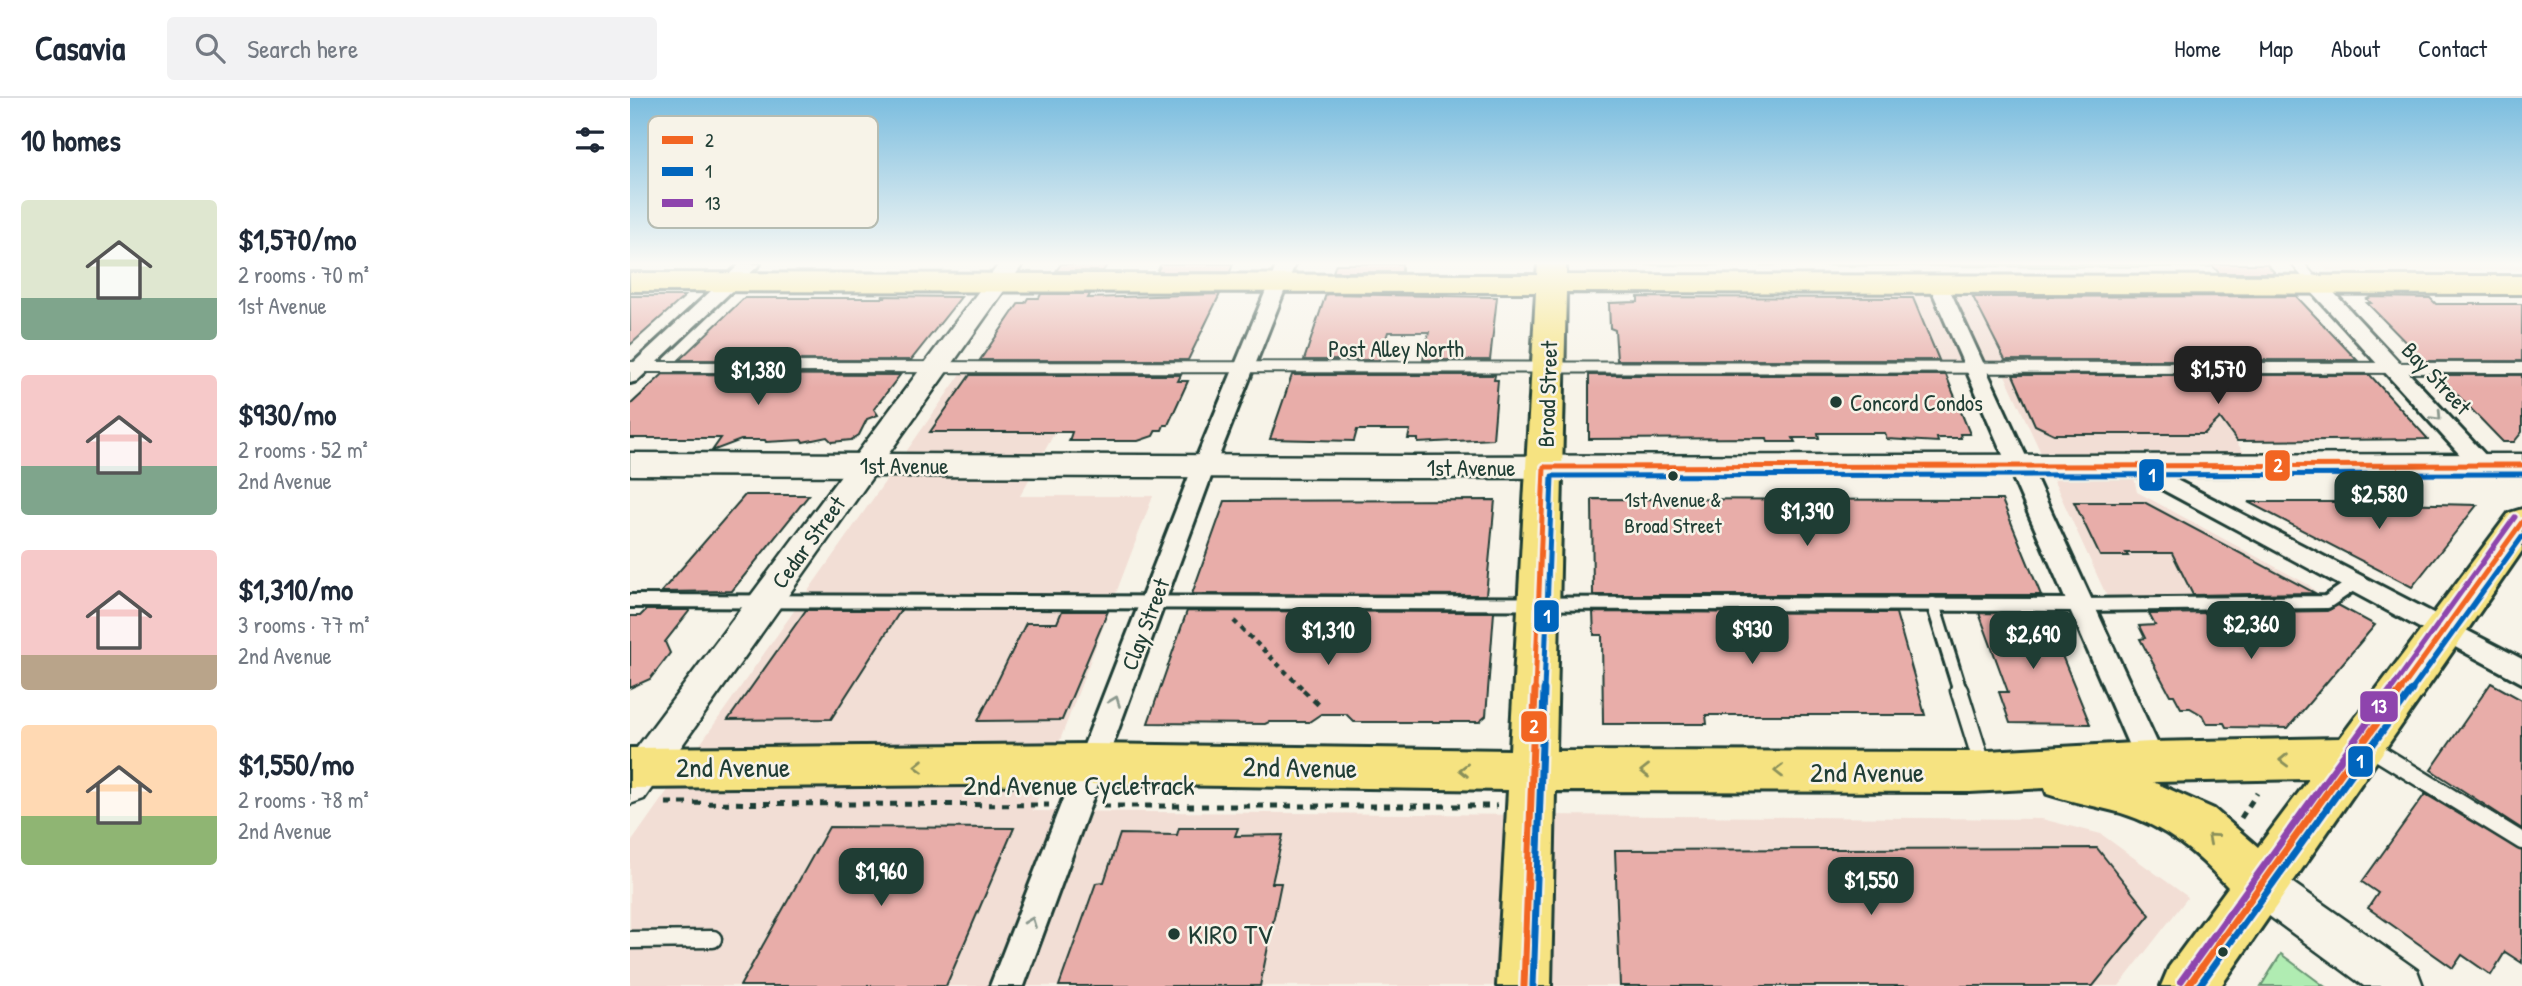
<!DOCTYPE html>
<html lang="en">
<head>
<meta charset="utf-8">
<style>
  :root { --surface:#fff; --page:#f2f2f3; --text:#1f2937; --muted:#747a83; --line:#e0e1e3; --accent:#1f3d34 }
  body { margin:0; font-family:"Patrick Hand",sans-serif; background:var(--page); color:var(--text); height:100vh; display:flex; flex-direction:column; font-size:26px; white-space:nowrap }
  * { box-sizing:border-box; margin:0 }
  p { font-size:23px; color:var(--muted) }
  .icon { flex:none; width:38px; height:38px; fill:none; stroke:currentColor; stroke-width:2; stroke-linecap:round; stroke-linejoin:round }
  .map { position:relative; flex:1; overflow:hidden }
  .side { display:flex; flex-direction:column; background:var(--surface); width:630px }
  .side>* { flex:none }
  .price { position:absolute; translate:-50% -60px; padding:0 16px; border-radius:14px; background:var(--accent); color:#fff; font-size:23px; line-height:46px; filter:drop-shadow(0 2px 4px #0008) }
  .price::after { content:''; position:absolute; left:50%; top:42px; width:21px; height:16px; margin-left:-10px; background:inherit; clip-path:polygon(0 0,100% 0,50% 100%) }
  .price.on { background:#222; color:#fff }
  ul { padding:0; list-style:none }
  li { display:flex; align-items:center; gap:21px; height:175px; padding:0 21px }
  li span { display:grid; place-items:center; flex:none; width:196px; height:140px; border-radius:7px; color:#555 }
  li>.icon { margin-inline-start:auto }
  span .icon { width:84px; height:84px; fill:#fffc; stroke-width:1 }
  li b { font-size:30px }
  h2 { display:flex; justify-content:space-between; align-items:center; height:84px; padding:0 21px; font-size:30px }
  header { display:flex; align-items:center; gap:42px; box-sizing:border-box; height:98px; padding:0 35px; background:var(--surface); border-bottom:2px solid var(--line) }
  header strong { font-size:33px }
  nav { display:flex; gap:38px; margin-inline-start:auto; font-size:24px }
  .search { width:490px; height:63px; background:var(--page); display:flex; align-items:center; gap:18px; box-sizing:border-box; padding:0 24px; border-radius:7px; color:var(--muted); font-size:26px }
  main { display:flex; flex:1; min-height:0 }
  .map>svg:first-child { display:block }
</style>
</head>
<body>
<header>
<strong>Casavia</strong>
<div class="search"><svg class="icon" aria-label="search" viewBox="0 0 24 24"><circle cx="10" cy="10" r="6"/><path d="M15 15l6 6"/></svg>Search here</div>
<nav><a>Home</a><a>Map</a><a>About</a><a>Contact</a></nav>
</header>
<main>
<section class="side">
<h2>10 homes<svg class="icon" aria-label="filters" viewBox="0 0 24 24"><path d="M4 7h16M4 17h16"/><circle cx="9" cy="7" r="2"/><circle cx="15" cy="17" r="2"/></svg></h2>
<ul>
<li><span style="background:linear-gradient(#dfe7d0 70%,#7fa58c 0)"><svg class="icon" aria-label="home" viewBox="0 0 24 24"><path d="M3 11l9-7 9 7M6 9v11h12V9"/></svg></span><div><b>$1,570/mo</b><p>2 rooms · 70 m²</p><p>1st Avenue</p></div></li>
<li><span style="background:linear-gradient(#f6c9c9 65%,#7fa58c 0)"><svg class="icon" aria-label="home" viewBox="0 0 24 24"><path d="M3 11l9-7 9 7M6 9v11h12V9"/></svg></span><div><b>$930/mo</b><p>2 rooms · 52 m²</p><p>2nd Avenue</p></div></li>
<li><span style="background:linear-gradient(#f6c9c9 75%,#b9a48a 0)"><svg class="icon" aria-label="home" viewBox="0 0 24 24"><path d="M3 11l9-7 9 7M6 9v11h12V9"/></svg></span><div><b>$1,310/mo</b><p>3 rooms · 77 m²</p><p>2nd Avenue</p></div></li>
<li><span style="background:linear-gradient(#ffd9b3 65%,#8fb573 0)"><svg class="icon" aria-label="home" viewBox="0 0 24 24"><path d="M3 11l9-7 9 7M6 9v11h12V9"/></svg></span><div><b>$1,550/mo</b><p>2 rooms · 78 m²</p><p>2nd Avenue</p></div></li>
</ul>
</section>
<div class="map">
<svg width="1892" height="888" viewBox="0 0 1892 888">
  <rect width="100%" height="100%" fill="#f7f3e8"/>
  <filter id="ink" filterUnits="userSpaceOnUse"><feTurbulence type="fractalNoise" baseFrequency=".0143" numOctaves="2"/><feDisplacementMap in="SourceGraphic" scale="14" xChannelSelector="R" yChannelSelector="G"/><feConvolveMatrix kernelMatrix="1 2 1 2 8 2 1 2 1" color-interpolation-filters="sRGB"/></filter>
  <g filter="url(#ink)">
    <g fill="#f2ded5">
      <polygon points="1691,166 1892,166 1892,172 1697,173"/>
      <polygon points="1226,195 1557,195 1612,267 1553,267 1614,355 1499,354 1507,394 1679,487 1693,501 1478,501 1369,264 1251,265"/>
      <polygon points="335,270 460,270 390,398 523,398 403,713 1412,721 1471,736 1558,799 1489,888 0,888 0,746"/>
    </g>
    <g fill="#b0ecb2" stroke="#689473" stroke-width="2">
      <polygon points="968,166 1579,166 1581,169 969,167"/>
      <polygon points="1651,856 1694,888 1631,888"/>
    </g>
    <g fill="#e8ada9" stroke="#1f3d34" stroke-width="2">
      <polygon points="431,166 478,166 473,173 426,173"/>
      <polygon points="531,166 603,166 600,174 527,174"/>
      <polygon points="706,166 772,166 772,174 703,174"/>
      <polygon points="1581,166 1637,166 1645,175 1589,175"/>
      <polygon points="411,196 460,196 458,200 590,196 558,262 350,262 389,205 395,205 398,200 409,200"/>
      <polygon points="696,196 867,199 860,262 793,262 799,234 758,234 749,262 674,262"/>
      <polygon points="0,198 55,198 0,247"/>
      <polygon points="252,198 331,199 281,262 49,262 114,200 256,200"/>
      <polygon points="1666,198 1727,262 1375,262 1343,199"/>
      <polygon points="1008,199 1283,200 1309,262 987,262 985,232 980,230 979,205 1008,204"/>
      <polygon points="1741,199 1800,200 1806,206 1892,206 1892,263 1794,263 1737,205 1741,205 1737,201"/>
      <polygon points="33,276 270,277 244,311 248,317 237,321 229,337 221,342 202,344 197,339 173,344 172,342 136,344 135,342 111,342 82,353 91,340 0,340 0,307"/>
      <polygon points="340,277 551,277 548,283 558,283 538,327 534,327 532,332 526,332 523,338 508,343 439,343 442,334 300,334"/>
      <polygon points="662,277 865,277 864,282 868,282 863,341 788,345 788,341 778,341 780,332 727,332 724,343 640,341"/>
      <polygon points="959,277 1316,277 1340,336 1330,336 1331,340 1307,340 1308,344 1257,341 1255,335 1188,335 1189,340 1163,340 1165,344 1138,344 1137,340 959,341"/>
      <polygon points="1383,277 1740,277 1798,341 1607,343 1590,320 1574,336 1424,336 1405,327"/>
      <polygon points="1808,277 1892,277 1892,334 1884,344 1873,344"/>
      <polygon points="115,397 179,397 102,493 31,494"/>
      <polygon points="962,401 1372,402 1411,497 963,497"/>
      <polygon points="865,402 856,497 562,496 595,403"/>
      <polygon points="1444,404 1514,404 1685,495 1563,497 1542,455 1496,455 1498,458 1470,458"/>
      <polygon points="1618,404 1719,404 1847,407 1782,489"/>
      <polygon points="1708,507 1745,527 1658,630 1596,629 1594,625 1576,625 1572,617 1560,610 1551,610 1544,597 1540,597 1510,541 1515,540 1509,528 1525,527 1519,516 1697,513"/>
      <polygon points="16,512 60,512 35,544 40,555 20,581 0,590 0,518 10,518"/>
      <polygon points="176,512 271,512 201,621 98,622"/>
      <polygon points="432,513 478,513 432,622 348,623 396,525 427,525"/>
      <polygon points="557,513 864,514 856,618 849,624 724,624 716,616 691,616 679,624 639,624 635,626 518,625"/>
      <polygon points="963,514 1266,515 1295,617 1076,617 1077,626 973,626 972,537 964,537"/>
      <polygon points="1349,515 1415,516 1460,626 1380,625 1369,594 1378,594"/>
      <polygon points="1861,585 1892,602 1892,731 1801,672"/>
      <polygon points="1795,696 1892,753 1892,865 1875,854 1861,877 1832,857 1823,870 1738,810 1748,795 1732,784"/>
      <polygon points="199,729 384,730 316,888 110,888"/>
      <polygon points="549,730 608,730 605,738 653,737 642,785 651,785 630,888 429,888 466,785 474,784 490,736 547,737"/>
      <polygon points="1467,750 1520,817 1463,888 990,888 985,752"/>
    </g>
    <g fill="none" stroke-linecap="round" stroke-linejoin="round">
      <defs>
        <g id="service-far2">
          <polyline points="1668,166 1686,187"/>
          <polyline points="0,269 1892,270"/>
        </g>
        <g id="service-far1">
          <polyline points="0,503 1451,507 1697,504 1725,485"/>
          <polyline points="1303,506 1330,593"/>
        </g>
        <g id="service">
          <polyline points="1329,592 1349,656 1343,667"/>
          <polyline points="1739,649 1892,743"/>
          <polyline points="0,842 83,841"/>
        </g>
        <g id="minor">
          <polygon points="110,166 130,166 7,283 0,285 0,268"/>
          <polygon points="647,166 665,166 585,368 394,888 360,888 563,368"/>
          <polygon points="1308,180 1317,186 1536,664 1531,673 1521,677 1511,673 1506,664 1299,186"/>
          <polygon points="1686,181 1693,183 1859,361 1862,366 1859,371 1851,373 1843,371 1679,191 1677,187 1679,183"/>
          <polygon points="1506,361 1892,561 1892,585 1498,373 1495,368 1498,363"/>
        </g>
        <g id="tertiary">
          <polygon points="369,166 393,166 14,701 0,706 0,659"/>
          <polygon points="1631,767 1646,773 1787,872 1793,888 1734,888 1616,801 1610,787 1616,773"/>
        </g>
        <polygon id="secondary" points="0,355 784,358 1892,356 1892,378 784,380 0,377"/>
        <path id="primary" d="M908 166H936V177L1892 178V196L936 194 926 653 1340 654 1521 644 1710 640 1879 415 1892 411V453L1591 888H1531L1539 869 1598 789C1567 755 1536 729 1491 715 1467 708 1441 704 1417 696L1415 690 1340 694 925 693 921 888H867L878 692 460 686 0 690V650L460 646 880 652 906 194 0 193V175L907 177ZM1679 681 1628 749 1584 711 1523 684Z"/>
      </defs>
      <use href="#service-far2" stroke="#1f3d34" stroke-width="14"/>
      <use href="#service-far1" stroke="#1f3d34" stroke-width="18"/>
      <use href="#service" stroke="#1f3d34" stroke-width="21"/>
      <use href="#minor" stroke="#1f3d34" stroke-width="6"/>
      <use href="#tertiary" stroke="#1f3d34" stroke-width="5"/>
      <use href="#secondary" stroke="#1f3d34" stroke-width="5"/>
      <use href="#primary" stroke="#1f3d34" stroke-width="6"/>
      <polyline stroke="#1f3d34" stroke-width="4.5" stroke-dasharray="5 5" stroke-linecap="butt" points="604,523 675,593"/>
      <g stroke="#1f3d34" stroke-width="5" stroke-dasharray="7 7" stroke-linecap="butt">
        <polyline points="673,592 690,608"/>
        <polyline points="36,705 419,707"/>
        <polyline points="473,708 867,708"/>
        <polyline points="1611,720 1627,695"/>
      </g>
      <use href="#service-far2" stroke="#f7f3e8" stroke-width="10"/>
      <use href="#service-far1" stroke="#f7f3e8" stroke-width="12"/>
      <use href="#service" stroke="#f7f3e8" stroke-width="16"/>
      <use href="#minor" fill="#f7f3e8" fill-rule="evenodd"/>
      <use href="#tertiary" fill="#f7f3e8" fill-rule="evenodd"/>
      <use href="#secondary" fill="#f7f3e8" fill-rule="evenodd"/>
      <use href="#primary" fill="#f6e381" fill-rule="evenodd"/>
      <defs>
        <g id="bus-1-far1">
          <polyline points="914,369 1892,367"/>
          <polyline points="905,593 914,369"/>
          <polyline points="1770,593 1892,424"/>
        </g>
        <g id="bus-1">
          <polyline points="894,888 905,592"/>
          <polyline points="1558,888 1771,592"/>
        </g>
        <g id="bus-2-far1">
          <polyline points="914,593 922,378 1892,376"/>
          <polyline points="1781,593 1892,439"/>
        </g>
        <g id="bus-2">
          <polyline points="903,888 914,592"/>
          <polyline points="1569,888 1782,592"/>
        </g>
        <polyline id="bus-3-far1" points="1760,593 1885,419"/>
        <polyline id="bus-3" points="1551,883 1761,592"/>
      </defs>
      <use href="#bus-1-far1" stroke="#f7f3e8" stroke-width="10"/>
      <use href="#bus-1" stroke="#f7f3e8" stroke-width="12"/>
      <use href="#bus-2-far1" stroke="#f7f3e8" stroke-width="10"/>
      <use href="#bus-2" stroke="#f7f3e8" stroke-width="12"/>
      <use href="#bus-3-far1" stroke="#f7f3e8" stroke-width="10"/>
      <use href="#bus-3" stroke="#f7f3e8" stroke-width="12"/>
      <use href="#bus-1-far1" stroke="#f26522" stroke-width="5"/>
      <use href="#bus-1" stroke="#f26522" stroke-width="7"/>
      <use href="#bus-2-far1" stroke="#0065bd" stroke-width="5"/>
      <use href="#bus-2" stroke="#0065bd" stroke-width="7"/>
      <use href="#bus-3-far1" stroke="#8e44ad" stroke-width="5"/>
      <use href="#bus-3" stroke="#8e44ad" stroke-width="7"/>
    </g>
    <defs><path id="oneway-chevron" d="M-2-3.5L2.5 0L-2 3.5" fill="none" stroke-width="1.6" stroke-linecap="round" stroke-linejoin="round" transform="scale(1.75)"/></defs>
    <g stroke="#8b988e">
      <use href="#oneway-chevron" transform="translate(1807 318) rotate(47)"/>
      <use href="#oneway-chevron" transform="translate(485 603) rotate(-69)"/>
      <use href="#oneway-chevron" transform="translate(401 824) rotate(-69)"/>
    </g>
    <g stroke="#8a905a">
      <use href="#oneway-chevron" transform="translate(1654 662) rotate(179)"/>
      <use href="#oneway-chevron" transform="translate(289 668) rotate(179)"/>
      <use href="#oneway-chevron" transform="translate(834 672) rotate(-179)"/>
      <use href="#oneway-chevron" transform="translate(1015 673) rotate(-180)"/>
      <use href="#oneway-chevron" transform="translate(1149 673) rotate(-180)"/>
      <use href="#oneway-chevron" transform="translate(1582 740) rotate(-139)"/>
    </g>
  </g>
  <linearGradient id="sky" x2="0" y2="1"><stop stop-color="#7bbddf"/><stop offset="0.57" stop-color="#fbfaf5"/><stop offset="1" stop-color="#fbfaf5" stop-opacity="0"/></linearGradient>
  <rect width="1892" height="290" fill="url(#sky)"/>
  <g fill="#1f3d34" stroke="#f7f3e8" stroke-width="2.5">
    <circle cx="1206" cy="304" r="7"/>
    <circle cx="1043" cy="378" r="6"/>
    <circle cx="544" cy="836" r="7"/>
    <circle cx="1593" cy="854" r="6"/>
  </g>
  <g text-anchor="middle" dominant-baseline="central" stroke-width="5" stroke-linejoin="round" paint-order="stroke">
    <g font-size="21" fill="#1f3d34" stroke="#f7f3e8">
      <text x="1043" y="401">1st Avenue &amp;<tspan x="1043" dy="26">Broad Street</tspan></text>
    </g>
    <g font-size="23" fill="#1f3d34" stroke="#f7f3e8">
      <text x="766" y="250">Post Alley North</text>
      <text transform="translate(1807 280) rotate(47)">Bay Street</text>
      <text transform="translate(917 296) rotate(-88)">Broad Street</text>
      <text x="274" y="367">1st Avenue</text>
      <text x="841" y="369">1st Avenue</text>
      <text transform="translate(178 444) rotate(-54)">Cedar Street</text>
      <text transform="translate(515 526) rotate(-69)">Clay Street</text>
    </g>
    <g font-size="23" fill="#1f3d34" stroke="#f7f3e8" text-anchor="start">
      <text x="1220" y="304">Concord Condos</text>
    </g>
    <g font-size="28" fill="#1f3d34" stroke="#f7f3e8">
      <text x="103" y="669">2nd Avenue</text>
      <text transform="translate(670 669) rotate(1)">2nd Avenue</text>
      <text x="1237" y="674">2nd Avenue</text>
      <text x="449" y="687">2nd Avenue Cycletrack</text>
    </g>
    <g font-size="28" fill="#1f3d34" stroke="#f7f3e8" text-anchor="start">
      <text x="558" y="836">KIRO TV</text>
    </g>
  </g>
  <rect x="18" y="18" width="230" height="112" rx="10" fill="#f7f3e8" stroke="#b6bcb2" stroke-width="2"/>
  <rect x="32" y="38" width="31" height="8" fill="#f26522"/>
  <rect x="32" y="69" width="31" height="9" fill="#0065bd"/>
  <rect x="32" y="101" width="31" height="8" fill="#8e44ad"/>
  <g font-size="19" fill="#1f3d34">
    <text x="75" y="49">2</text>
    <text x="75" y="80">1</text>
    <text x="75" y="112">13</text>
  </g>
  <g stroke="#f7f3e8" stroke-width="2.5">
    <rect x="1634" y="351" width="27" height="33" rx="7" fill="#f26522"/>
    <rect x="1508" y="360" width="27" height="34" rx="7" fill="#0065bd"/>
    <rect x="903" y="501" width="27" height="34" rx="7" fill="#0065bd"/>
    <rect x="1729" y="592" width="40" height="33" rx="7" fill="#8e44ad"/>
    <rect x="890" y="612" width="28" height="33" rx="7" fill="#f26522"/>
    <rect x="1717" y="647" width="27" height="33" rx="7" fill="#0065bd"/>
  </g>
  <g font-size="19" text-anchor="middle" font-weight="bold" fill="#fff">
    <text x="1648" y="374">2</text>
    <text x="1522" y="384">1</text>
    <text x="917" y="525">1</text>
    <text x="1749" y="615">13</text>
    <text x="904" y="635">2</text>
    <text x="1730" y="670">1</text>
  </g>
</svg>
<b class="price on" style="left:1588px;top:308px">$1,570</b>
<b class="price" style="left:128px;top:309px">$1,380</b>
<b class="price" style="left:1749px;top:433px">$2,580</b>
<b class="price" style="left:1177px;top:450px">$1,390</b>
<b class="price" style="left:1621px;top:563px">$2,360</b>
<b class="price" style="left:1122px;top:568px">$930</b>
<b class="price" style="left:698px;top:569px">$1,310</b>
<b class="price" style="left:1403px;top:573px">$2,690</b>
<b class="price" style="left:251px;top:810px">$1,960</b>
<b class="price" style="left:1241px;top:819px">$1,550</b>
</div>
</main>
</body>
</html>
